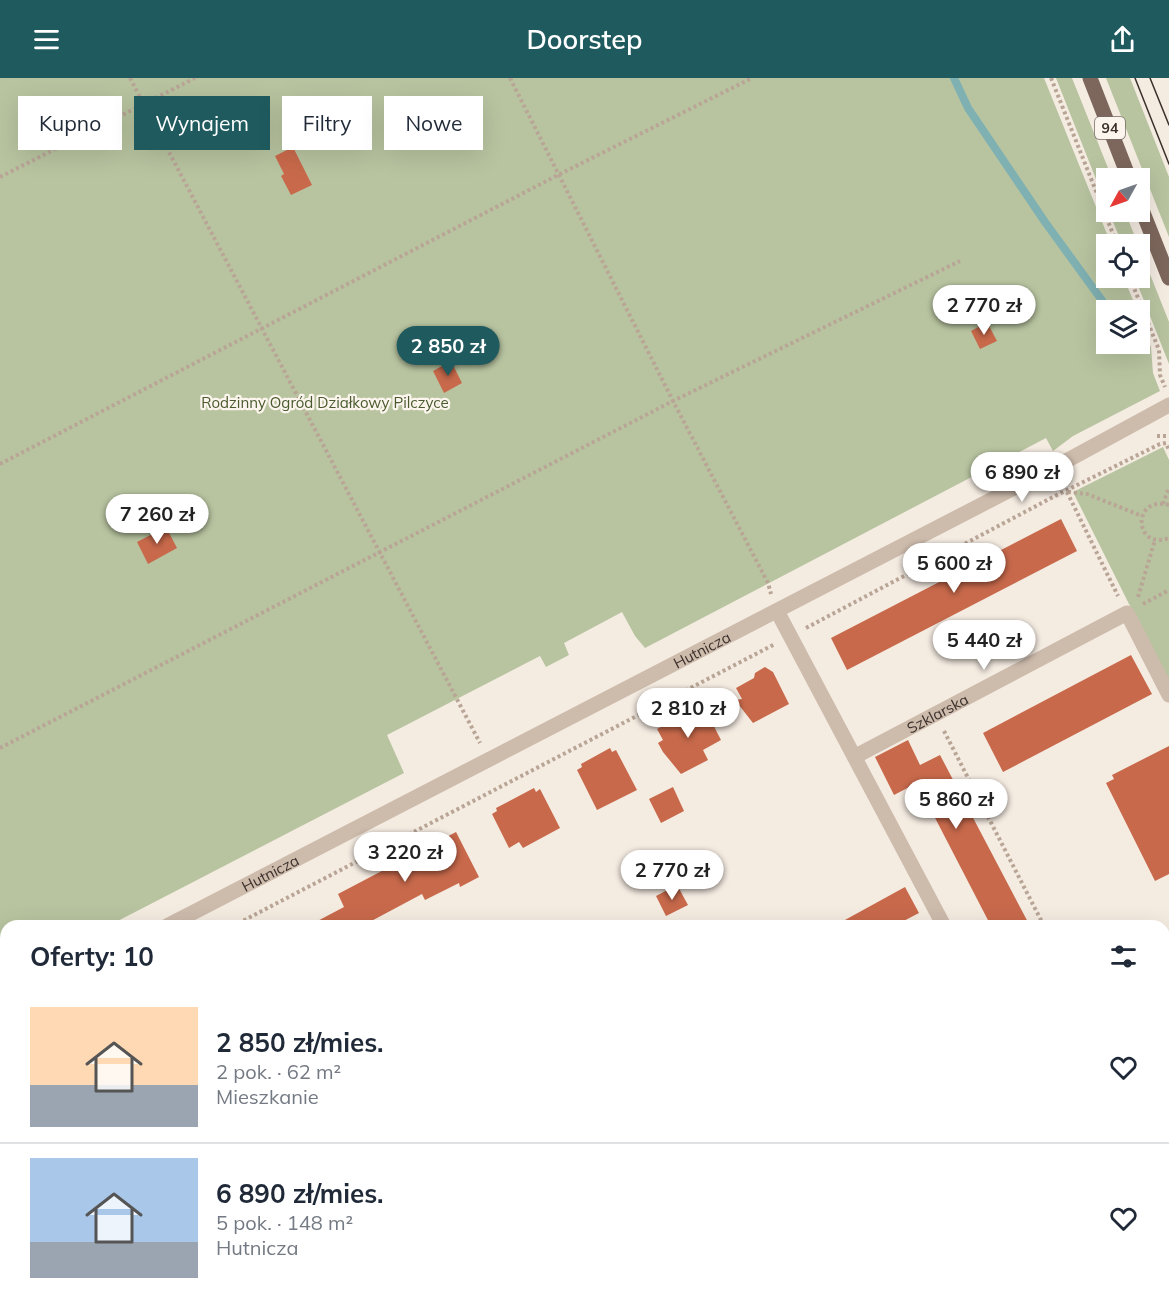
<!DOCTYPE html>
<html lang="pl">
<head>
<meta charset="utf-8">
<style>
  :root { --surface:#fff; --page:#f2f2f3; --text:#1f2937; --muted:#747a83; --line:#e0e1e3; --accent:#1f5a5e }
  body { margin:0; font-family:Mulish,sans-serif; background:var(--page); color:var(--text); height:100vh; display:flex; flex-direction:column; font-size:22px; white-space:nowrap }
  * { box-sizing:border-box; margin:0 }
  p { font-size:20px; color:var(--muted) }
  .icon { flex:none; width:33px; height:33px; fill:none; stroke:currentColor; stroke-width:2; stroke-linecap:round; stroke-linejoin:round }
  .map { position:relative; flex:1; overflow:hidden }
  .side { position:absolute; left:0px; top:842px; width:1170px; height:386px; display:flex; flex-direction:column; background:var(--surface); border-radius:18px 18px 0 0; box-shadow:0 6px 24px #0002 }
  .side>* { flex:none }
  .hud { position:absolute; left:18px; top:18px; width:600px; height:54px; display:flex; gap:12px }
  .needle { width:39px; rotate:230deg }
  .buttons { position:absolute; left:1096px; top:90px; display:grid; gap:12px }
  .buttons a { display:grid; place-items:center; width:54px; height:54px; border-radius:0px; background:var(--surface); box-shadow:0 6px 24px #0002; font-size:30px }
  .price { position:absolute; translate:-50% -51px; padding:0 14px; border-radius:21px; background:#fff; color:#222; font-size:20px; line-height:39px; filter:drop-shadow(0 2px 3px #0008) }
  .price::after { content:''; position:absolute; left:50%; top:36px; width:18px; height:14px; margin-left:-9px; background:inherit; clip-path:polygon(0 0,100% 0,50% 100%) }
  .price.active { background:var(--accent); color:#fff }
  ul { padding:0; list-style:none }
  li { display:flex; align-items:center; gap:18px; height:150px; padding:0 30px }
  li+li { border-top:2px solid var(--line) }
  li span { display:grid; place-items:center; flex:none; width:168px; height:120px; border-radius:0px; color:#555 }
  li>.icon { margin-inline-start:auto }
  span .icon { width:72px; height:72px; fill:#fffc; stroke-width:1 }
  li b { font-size:26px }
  h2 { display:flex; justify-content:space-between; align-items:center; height:72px; padding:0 30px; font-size:26px }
  .chip { padding:0 21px; border-radius:0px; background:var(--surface); box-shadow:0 6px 24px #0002; font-size:21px; line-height:54px }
  .chip.active { background:var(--accent); color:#fff }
  header { display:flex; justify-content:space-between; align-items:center; height:78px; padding:0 30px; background:var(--accent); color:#fff; font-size:27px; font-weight:600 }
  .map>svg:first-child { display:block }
</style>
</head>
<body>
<header><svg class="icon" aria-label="menu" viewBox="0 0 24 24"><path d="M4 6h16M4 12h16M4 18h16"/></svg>Doorstep<svg class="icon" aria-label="share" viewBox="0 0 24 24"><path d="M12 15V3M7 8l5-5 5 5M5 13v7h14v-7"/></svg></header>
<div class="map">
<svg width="1169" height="1226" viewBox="0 0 1169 1226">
  <rect width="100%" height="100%" fill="#f4ebe1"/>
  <g fill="#b8c4a0">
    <polygon points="0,0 1044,0 1111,166 1107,166 1107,200 1124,200 1137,232 1107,232 1107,266 1140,266 1140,240 1151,269 1153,295 1160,313 1073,358 1053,373 1046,360 645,570 635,558 622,534 564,565 569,577 546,589 540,578 387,657 404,695 110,847 6,848 6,901 0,904"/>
    <polygon points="1056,0 1072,0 1112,100 1107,100 1107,129"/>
    <polygon points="1106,0 1130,0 1169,99 1169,159"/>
    <polygon points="1109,134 1125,134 1138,166 1122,166"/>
    <polygon points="1140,171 1169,244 1169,295 1169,286 1135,200 1140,200"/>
    <polygon points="1163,369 1169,382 1169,606 1073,414"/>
  </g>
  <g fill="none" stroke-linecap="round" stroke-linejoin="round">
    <polyline stroke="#7fb0b2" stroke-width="8" points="954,0 968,30 1045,144 1109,232"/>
  </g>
  <g fill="#c8694b">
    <polygon points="293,69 312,107 291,117 281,98 284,96 275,78"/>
    <polygon points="987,244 997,263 980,271 971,253"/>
    <polygon points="451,283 462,305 444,315 433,293"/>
    <polygon points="1061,441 1077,473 847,592 831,560"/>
    <polygon points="166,449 177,470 148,486 137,464"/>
    <polygon points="1131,577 1152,616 1003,694 983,655"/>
    <polygon points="765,589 773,594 789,626 753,645 735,622 742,621 736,610 754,600 755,595"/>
    <polygon points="703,627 721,662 703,672 708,682 681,696 663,674 658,665 663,662 657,651"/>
    <polygon points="908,662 920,687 940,677 1030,848 991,848 917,705 894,717 875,679"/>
    <polygon points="1169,668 1169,796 1155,803 1106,705 1114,701 1112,697"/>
    <polygon points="610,670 612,674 616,672 637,712 597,732 577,692 582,689 581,686"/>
    <polygon points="673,709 684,733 661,745 649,721"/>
    <polygon points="534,710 536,714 540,711 560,750 523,770 519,764 509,770 492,736 497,733 496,730"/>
    <polygon points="456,754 479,799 460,809 459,805 425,822 422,816 362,848 308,848 344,829 338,816"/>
    <polygon points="677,807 688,827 666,838 656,818"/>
    <polygon points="905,809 919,835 894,848 834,848"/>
  </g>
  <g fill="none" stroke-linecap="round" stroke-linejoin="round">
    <g stroke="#b9a596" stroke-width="4" stroke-dasharray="3 3" stroke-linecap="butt">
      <polyline points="130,0 480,665"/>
      <polyline points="510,0 673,323 768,505 771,516"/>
      <polyline points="1051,0 1117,166"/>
      <polyline points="0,99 195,0"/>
      <polyline points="1130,200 1159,272 1160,297 1165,309"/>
      <polyline points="1157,358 1169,358"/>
      <polyline points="0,386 560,96 752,0"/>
      <polyline points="1067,414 1118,518"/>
      <polyline points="1068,414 1087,416 1142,438"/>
      <polyline points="1163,426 1169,409"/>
      <path d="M1169 427C1131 417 1134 473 1169 460"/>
      <polyline points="1138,519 1155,462"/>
      <polyline points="1143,526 1169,512"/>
      <polyline points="806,550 1053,419 1160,366 1166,365 1169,372"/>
      <polyline points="944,653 1044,848"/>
      <polyline points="0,670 673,323 960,183"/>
      <polyline points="233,848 775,566"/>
      <polyline points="0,967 6,964"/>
      <polyline points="1164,1033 1169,1031"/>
      <polyline points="1164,1115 1169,1113"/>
      <polyline points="0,1162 6,1173"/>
      <polyline points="1164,1188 1169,1185"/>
      <polyline points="289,1226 298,1221"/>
      <polyline points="788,1226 798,1221"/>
      <polyline points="951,1226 960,1221"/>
      <polyline points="1089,1226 1099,1221"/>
    </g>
    <g stroke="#cdbbac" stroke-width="15">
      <polyline points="777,533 944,848"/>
      <path id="s1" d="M856 678 1127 535 1169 617"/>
      <path id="s2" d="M167 848 1068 382 1169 327"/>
      <polyline points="0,934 6,931"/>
      <polyline points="1164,957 1169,954"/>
      <polyline points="1164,1153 1169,1150"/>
      <polyline points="0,1192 6,1204"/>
      <polyline points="15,1221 17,1226"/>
      <polyline points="262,1226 271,1221"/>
      <polyline points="633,1226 643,1221"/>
      <polyline points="1024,1226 1033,1221"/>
    </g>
    <g stroke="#7d675c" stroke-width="15">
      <polyline points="1090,0 1129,100"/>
      <polyline points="1140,127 1169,200"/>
    </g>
    <g stroke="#3b302b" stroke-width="1.5">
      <polyline points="1135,0 1169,86"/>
      <polyline points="1150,0 1169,47"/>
    </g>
  </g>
  <g text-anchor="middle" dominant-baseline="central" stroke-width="4.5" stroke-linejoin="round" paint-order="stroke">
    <rect fill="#fbf5ee" stroke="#756b66" stroke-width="1.5" x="1095" y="39" width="30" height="22" rx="4.5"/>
    <g font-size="14" font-weight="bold" fill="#3b302b">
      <text x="1110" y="50">94</text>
    </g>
    <g font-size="15" fill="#4a5a2e" stroke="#fbf5ee">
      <text x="325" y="324">Rodzinny Ogród Działkowy Pilczyce</text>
    </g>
    <g font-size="15" fill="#3b302b" stroke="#fbf5ee">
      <text stroke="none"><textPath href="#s2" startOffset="602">Hutnicza</textPath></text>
      <text stroke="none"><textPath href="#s1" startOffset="92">Szklarska</textPath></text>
      <text stroke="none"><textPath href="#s2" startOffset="116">Hutnicza</textPath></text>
    </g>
  </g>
</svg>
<div class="buttons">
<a><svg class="needle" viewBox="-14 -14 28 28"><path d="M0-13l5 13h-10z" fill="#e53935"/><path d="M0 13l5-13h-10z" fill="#747a83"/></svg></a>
<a><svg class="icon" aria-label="locate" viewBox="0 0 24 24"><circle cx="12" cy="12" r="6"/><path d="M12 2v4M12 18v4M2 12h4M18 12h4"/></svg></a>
<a><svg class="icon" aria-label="layers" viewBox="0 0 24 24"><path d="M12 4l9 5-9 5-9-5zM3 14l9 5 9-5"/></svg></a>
</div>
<b class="price" style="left:984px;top:258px">2 770 zł</b>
<b class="price active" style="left:448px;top:299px">2 850 zł</b>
<b class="price" style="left:1022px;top:425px">6 890 zł</b>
<b class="price" style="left:157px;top:467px">7 260 zł</b>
<b class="price" style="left:954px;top:516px">5 600 zł</b>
<b class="price" style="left:984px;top:593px">5 440 zł</b>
<b class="price" style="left:688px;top:661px">2 810 zł</b>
<b class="price" style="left:956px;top:752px">5 860 zł</b>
<b class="price" style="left:405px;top:805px">3 220 zł</b>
<b class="price" style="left:672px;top:823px">2 770 zł</b>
<div class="hud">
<a class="chip">Kupno</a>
<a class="chip active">Wynajem</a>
<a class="chip">Filtry</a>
<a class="chip">Nowe</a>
</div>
<section class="side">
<h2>Oferty: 10<svg class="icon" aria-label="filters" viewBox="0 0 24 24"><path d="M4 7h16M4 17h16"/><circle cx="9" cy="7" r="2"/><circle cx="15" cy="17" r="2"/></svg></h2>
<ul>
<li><span style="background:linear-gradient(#ffd9b3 65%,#9aa5b1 0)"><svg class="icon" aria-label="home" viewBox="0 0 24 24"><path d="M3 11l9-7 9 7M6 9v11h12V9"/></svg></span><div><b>2 850 zł/mies.</b><p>2 pok. · 62 m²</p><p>Mieszkanie</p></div><svg class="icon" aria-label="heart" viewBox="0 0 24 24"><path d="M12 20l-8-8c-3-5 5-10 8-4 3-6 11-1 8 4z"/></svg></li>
<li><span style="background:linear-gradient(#a9c7e8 70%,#9aa5b1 0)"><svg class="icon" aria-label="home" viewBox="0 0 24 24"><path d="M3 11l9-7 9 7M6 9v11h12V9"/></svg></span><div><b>6 890 zł/mies.</b><p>5 pok. · 148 m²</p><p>Hutnicza</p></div><svg class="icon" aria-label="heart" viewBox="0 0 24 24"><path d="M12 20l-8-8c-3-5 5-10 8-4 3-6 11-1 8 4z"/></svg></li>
</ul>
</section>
</div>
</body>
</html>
